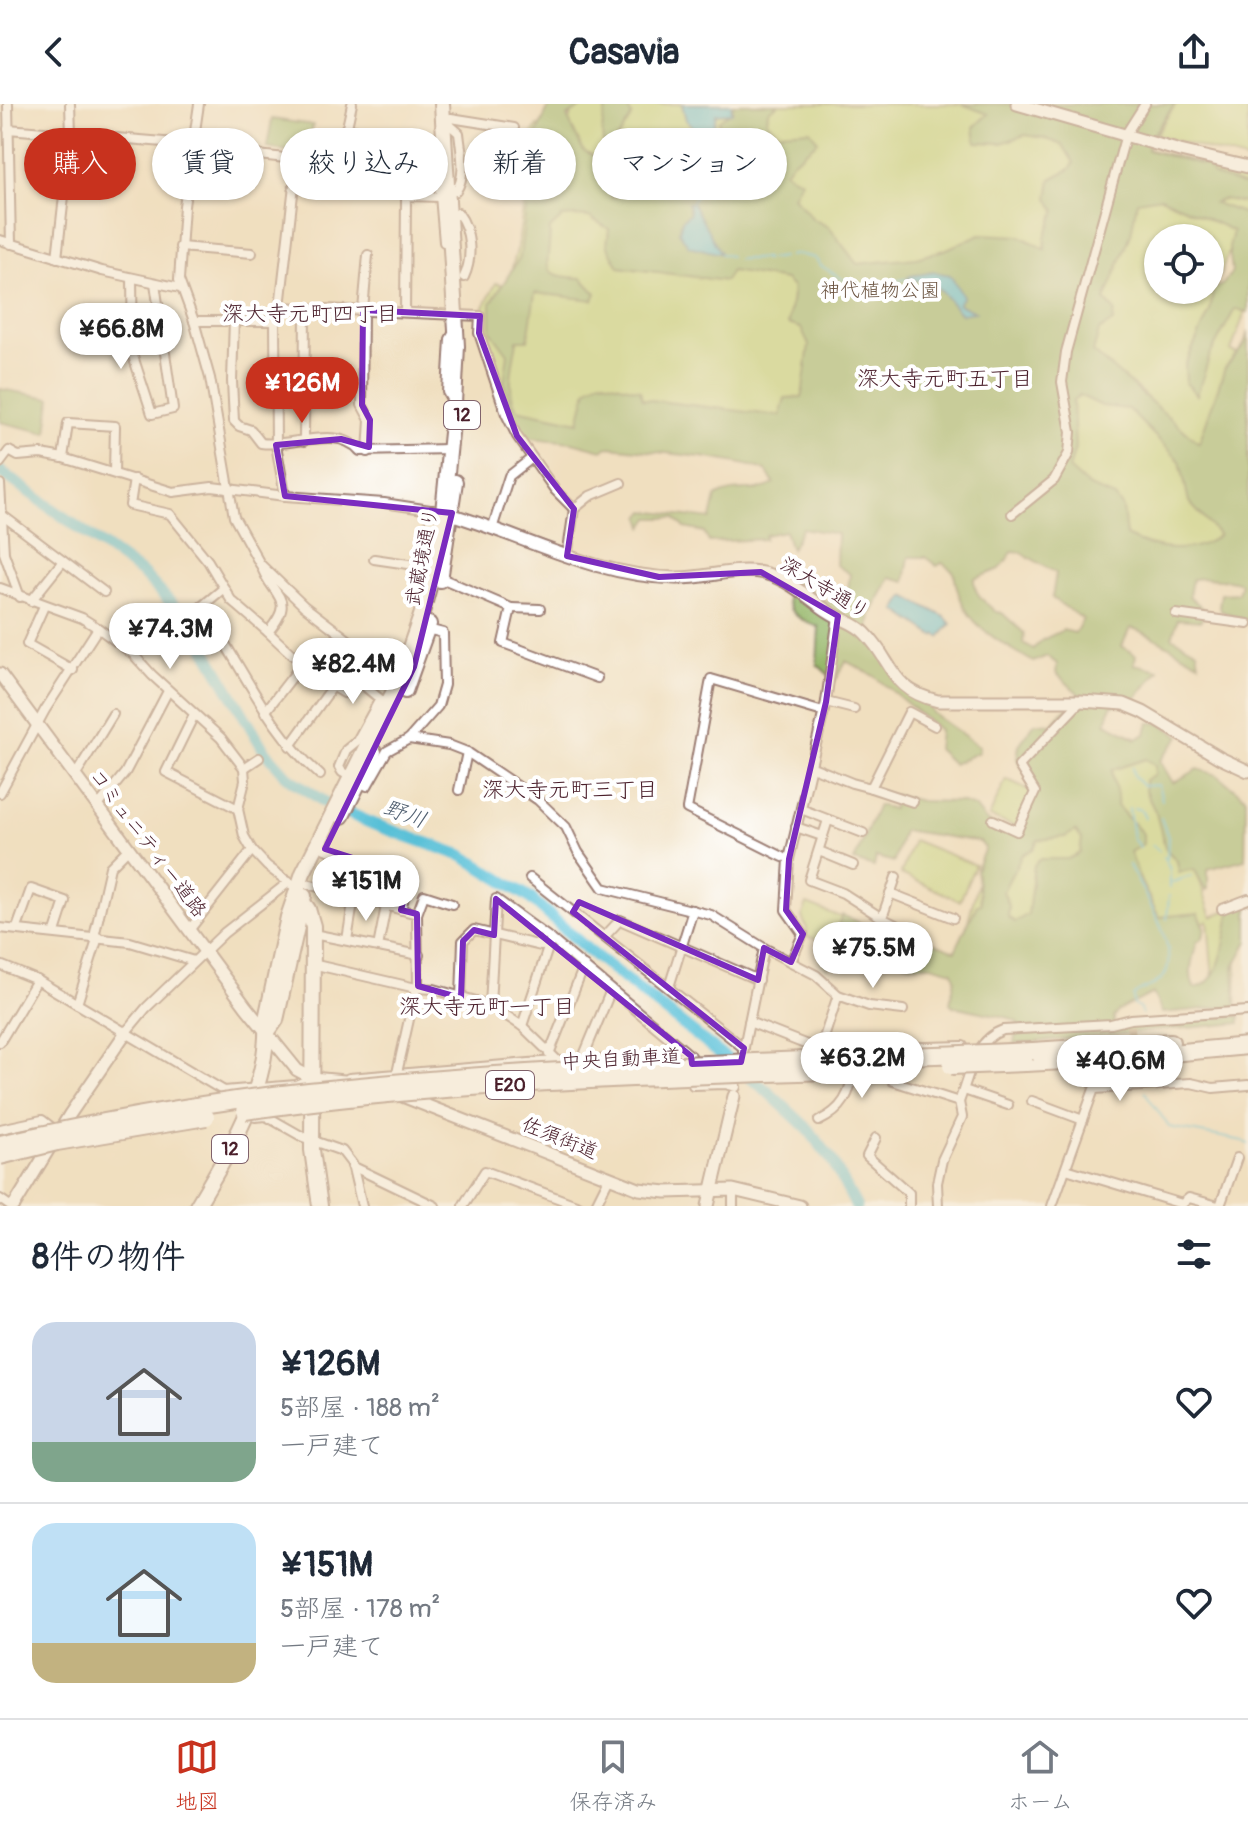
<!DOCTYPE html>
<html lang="ja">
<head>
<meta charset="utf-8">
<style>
  :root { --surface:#fff; --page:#f2f2f3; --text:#1f2937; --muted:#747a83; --line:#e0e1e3; --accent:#c8321e }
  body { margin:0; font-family:Pangolin,"Klee One",sans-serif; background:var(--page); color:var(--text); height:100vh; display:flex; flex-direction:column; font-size:30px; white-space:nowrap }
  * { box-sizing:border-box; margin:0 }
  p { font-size:26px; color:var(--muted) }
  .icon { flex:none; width:44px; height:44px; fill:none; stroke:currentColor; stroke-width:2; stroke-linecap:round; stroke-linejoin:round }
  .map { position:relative; height:1102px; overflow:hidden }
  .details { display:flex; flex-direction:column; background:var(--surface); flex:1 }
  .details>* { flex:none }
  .guide { position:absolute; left:24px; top:24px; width:800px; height:72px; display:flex; gap:16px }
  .buttons { position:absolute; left:1144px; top:120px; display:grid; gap:16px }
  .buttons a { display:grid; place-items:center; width:80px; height:80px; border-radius:50%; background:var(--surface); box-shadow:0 2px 6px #0004; font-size:40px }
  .price { position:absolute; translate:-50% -68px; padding:0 18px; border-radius:28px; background:#fff; color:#222; font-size:26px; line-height:52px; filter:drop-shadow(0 2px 4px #0008) }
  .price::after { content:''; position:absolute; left:50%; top:48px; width:24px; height:18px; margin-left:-12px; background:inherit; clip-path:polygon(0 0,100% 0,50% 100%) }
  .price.current { background:var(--accent); color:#fff }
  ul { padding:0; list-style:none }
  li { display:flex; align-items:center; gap:24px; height:200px; padding:0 32px }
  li+li { border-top:2px solid var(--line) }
  li span { display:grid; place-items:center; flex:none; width:224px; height:160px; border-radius:24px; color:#555 }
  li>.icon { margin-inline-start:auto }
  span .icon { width:96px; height:96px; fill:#fffc; stroke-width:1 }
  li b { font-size:34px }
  h2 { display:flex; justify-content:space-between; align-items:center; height:96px; padding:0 32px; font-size:34px }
  .tag { padding:0 28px; border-radius:36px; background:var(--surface); box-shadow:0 2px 6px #0004; font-size:28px; line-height:72px }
  .tag.current { background:var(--accent); color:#fff }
  header { display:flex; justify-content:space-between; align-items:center; height:104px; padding:0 32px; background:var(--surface); font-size:36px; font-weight:800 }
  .dock { display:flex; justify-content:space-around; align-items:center; height:112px; border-top:2px solid var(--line); background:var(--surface); font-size:22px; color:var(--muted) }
  .dock a { display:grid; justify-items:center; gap:4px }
  .dock .current { color:var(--accent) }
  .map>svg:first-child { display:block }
</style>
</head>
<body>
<header><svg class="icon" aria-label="back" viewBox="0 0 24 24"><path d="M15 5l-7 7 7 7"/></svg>Casavia<svg class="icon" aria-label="share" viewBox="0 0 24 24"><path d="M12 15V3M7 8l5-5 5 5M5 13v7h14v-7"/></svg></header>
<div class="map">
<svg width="1248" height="1102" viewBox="0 0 1248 1102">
  <rect width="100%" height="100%" fill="#fff"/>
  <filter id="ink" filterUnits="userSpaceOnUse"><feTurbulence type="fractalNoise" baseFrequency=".0125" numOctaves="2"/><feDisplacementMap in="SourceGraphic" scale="16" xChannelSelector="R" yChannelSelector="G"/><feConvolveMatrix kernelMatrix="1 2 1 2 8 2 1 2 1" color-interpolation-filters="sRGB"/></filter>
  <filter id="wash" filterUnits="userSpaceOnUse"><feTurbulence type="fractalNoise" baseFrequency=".006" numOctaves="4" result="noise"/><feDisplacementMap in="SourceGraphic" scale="32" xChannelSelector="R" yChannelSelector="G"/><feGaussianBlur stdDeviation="1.8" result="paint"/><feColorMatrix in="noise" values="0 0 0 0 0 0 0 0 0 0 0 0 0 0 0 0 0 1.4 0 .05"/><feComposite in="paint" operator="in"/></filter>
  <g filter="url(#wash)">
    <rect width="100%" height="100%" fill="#f0dfbf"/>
    <g fill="#bfd67a" stroke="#847a52" stroke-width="2" fill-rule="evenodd">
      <polygon points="579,0 993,0 1123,36 1065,245 1248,406 1176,468 1022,372 518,328 504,290 482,207 496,179 507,182 518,142 533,28 538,22 566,19"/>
      <polygon points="1176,0 1248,0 1248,57 1155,31"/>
      <path d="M1140 43 1248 71V147L1232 140 1215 183 1248 200 1231 247 1248 255V395L1138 285 1075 240ZM1158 134H1210V186H1158Z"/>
      <polygon points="1105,621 1154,640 1212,813 1248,797 1237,853 1236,907 1226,907 1214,886 1208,817 1163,830 963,835 984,757 1019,730"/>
      <polygon points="1006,675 1032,687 1017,723 989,713"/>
      <polygon points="913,736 975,761 960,797 901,770"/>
      <polygon points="807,800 846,815 844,824 826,837 806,833 807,825 802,813"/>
    </g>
    <g fill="#97b76a" stroke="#706b4a" stroke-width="2" fill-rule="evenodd">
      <path d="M550 0H587L567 13 583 46 595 53 612 94 620 90 621 87C608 53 594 36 608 0H625L632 12 616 37 628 58 643 54C661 67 688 71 709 63L718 40 719 16 733 7 732 0H779L768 7 767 18 778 28 810 26 818 37 792 58 785 68 801 77 793 92 813 115 829 123 857 160 916 154 947 145 980 130 1020 132 1045 145V133L1056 107 1048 94 1051 75 1070 65 1074 59 1063 41 1044 34 1025 31 1002 39 976 38 974 23 988 10 962 0H1175L1152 32 1147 46 1207 62 1213 71 1248 83V100L1224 95 1214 99 1248 111V208L1235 205 1210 251 1197 291 1186 279 1185 261 1210 207 1213 186 1223 180 1232 168 1229 144 1233 127 1161 93 1137 97 1131 130 1105 196 1115 207 1113 218 1099 227 1093 248 1199 339 1225 264 1244 241 1248 227V517L1221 507 1219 502 1221 490 1238 489 1241 479C1230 475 1204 473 1192 475L1189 492 1205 506 1201 517 1178 515 1172 533 1197 547 1199 559C1183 551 1144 525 1130 524L1122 542 1136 551 1134 560 1159 566 1132 599 1111 602 1106 619 1137 635 1146 629 1149 619H1159L1180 632 1160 657 1173 679 1198 665 1217 671 1246 694 1245 755 1208 765V785L1206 786 1194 765 1179 768 1177 757 1165 744 1156 709 1145 687V676L1155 670V661L1146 655 1112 666C1112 682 1119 684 1117 702L1143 730V740L1130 748 1141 778 1159 813 1198 809 1205 823 1203 834 1197 838C1193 855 1187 867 1194 884 1224 881 1226 825 1231 803L1248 799V837L1234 863 1236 902 1162 909 1153 889 1118 907 1114 912V922L1240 912V919L1014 940 1018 918 1010 914 953 902 950 899 955 874 953 867 931 861H914L878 851 857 853 838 847 834 849 828 864 821 858C826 841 836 828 842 811L882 828V834L893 835 907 828 955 847 977 801 981 800 976 766 985 744 980 738 903 726 894 758 876 753 874 763 854 757 878 701 893 705 895 691 921 697 960 698 975 703 987 718 1019 730 1037 685 1017 655 1019 641 1035 619 1052 620 1079 590 1056 569 1057 560 1047 552 1033 558C992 532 960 520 954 468L942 459 937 462 925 453H909L905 477 890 473 871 510 869 523 903 577 927 591 932 609 979 642V648L953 660 937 645 939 626 874 572 846 557 835 577 817 560 819 523C789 512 782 503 789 471L827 498 846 500 850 470 836 461 837 430 802 424 791 445 785 427 765 431V435L709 438 704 428 685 424 675 414H650L644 423 641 413 646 407 711 415 716 393C734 381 755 391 774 380L766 366C716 352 661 349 609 343L602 346 572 338 520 333 504 278 508 250 491 227V199L520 153 535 34ZM575 112 589 113 609 125 607 141 619 163 725 177 731 167 785 176 793 184 788 220 801 224 809 241 802 293 785 294 780 312 642 295 640 286 601 276 587 285 579 318 517 305C505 284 514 258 517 236H528L535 189 593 196 596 189 582 174C534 172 550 163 550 125L563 113ZM1079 291 1102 302 1128 305 1180 357 1189 398 1219 431C1193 452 1154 447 1126 432L1123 404 1115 393 1089 383 1069 365 1075 344 1073 297ZM1013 447 1020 448 1056 469 1052 494 1083 515 1075 529 1063 526 1042 536 1033 545 1023 539 1024 529 1002 509 996 508C986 499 973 490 974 475L1000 465ZM1075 727 1082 735 1080 749 1068 755H1040L1034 761 1028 810 1015 818 1008 813 1009 802 1003 787 1022 751 1033 745 1038 736 1065 733Z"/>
      <polygon points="272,15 313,21 308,50 267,44"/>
      <polygon points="0,285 51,294 47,329 0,318"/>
    </g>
    <g fill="#59c0d7" stroke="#527081" stroke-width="2">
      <polygon points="682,0 731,0 732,9 716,10 713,25 712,51 702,62 692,39 697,27 686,16"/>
      <polygon points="692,98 721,150 689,142 679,128 682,116 690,109 688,99"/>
      <path d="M934 168 950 171 963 192 958 200 975 208 961 210C936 185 946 180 906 175L910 172Z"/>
      <polygon points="905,492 945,513 951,520 940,533 936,530 934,532 896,506"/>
    </g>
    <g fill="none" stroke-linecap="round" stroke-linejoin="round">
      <g stroke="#59c0d7" stroke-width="2">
        <polyline points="692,98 707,72 702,62"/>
        <polyline points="721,150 730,152"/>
        <polyline points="789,152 797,150 815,154 820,161 858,185 906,175"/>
        <polyline points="738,155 766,155"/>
        <polyline points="770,155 782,153"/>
        <polyline points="1132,664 1134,673 1143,682 1158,681 1162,696"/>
        <polyline points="1129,704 1133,735 1140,743"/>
        <polyline points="1134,704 1141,706 1145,714"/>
        <polyline points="1161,714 1168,733 1167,755"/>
        <polyline points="1152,741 1159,747"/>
        <polyline points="1164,753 1170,766 1170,784"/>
        <path d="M1129 761C1142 788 1182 844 1164 872 1157 883 1142 883 1133 892L1134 901 1140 905 1142 910"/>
        <polyline points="1170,779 1191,772"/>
        <polyline points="1167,815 1169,792"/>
        <polyline points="1145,988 1169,1023 1243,1037 1248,1040"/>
      </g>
      <polyline stroke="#59c0d7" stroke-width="12" points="0,367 144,471 190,519 264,646 288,673 326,699 373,720 463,752 529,793 588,846 766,986 808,1025 831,1055 856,1102"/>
    </g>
  </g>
  <g filter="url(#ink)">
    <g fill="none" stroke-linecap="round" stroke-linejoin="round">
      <polyline stroke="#cfb9a1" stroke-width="8" stroke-dasharray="8 4" stroke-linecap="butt" points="1131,922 1135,975"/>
      <defs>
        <g id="minor">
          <polyline points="8,0 11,140"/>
          <polyline points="199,0 184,102 179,176 194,217 210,274 234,413 260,460 304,502 355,541 376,563 401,574"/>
          <polyline points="451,14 514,24"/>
          <path d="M451 22 459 29C461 48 467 71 456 87"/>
          <polyline points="8,25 188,40 196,44 339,60 345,67 383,71"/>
          <polyline points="345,25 443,36"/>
          <polyline points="339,60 352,0"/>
          <path d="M458 109C471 126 473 154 464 173"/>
          <polyline points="0,136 102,167 180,184"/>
          <polyline points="444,138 437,57 444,51"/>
          <polyline points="180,143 252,149"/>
          <polyline points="368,151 363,206 362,301 370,316 368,348"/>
          <polyline points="57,154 71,30 70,0"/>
          <polyline points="132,174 133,252 152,310 173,305 155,179"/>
          <polyline points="280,203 480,212 479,229 506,310 517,332 555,386 574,405"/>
          <polyline points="405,208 406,95 410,92 440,93"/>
          <path d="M234 216 232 277 234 317 239 322 251 326 261 339C291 344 337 320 360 347L449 345"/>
          <polyline points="194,217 275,217"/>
          <polyline points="451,295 447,288 450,235 454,228"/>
          <polyline points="304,337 305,204"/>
          <polyline points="63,354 68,319 115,322 114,368"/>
          <polyline points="0,359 9,347 18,352 41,350 63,354 173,388 212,383 285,392 384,399 443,408"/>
          <path d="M134 375 130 401 170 410 208 457 231 496 268 528C298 493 271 493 261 461"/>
          <polyline points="0,380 4,449 20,493"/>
          <polyline points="285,392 276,341 275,217 277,204 280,203 297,55"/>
          <polyline points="1012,410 1054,376 1069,349 1071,328 1062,278 1066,248 1126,30 1145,0"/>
          <polyline points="2,411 104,488"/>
          <polyline points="492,425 509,372 532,354"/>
          <polyline points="567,453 574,405 590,392 621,379"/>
          <polyline points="374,455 422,462 432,406"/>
          <polyline points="441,474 511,504 503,539 597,574"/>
          <polyline points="0,484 82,514 98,524 133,550 152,571 221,634 244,664 245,677 238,705 244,732 252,746 267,762 300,787"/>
          <path d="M224 484 201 503C243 561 265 623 320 671"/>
          <polyline points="31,497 63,457"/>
          <polyline points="44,502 27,540 73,566"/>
          <polyline points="511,504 540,505"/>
          <polyline points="1176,510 1248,520"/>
          <path d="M268 528C292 551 316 573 344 589L357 576 380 595 357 637 346 646 339 663 342 668 367 682 387 647 409 635 438 602 444 581 443 529 427 525"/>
          <polyline points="826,598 854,605"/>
          <polyline points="265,608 303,559"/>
          <polyline points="194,611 166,668 238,705"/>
          <polyline points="409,635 449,641 467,648 538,696 566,723 578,748 603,784 711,811 764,844 816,871 838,891 869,902 903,906"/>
          <polyline points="290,642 333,582"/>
          <polyline points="810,662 852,679 871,684"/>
          <polyline points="244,664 259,654"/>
          <polyline points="75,672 113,610"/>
          <polyline points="459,686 467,648"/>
          <polyline points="0,689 45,606 98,524"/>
          <polyline points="913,698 871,684 909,608 935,622"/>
          <polyline points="98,702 125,669 168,587"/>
          <polyline points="801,705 863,729"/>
          <polyline points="828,716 809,776 843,789 882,814 896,773"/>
          <polyline points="993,716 1017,727 1035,688 1019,662 1081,597"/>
          <polyline points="796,723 822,732"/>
          <polyline points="325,745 409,772 401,806"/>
          <polyline points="819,747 853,761"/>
          <polyline points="783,753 687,705 711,575 823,608"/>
          <polyline points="530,774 744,944"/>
          <polyline points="300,778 417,810"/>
          <polyline points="890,789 953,814"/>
          <polyline points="1222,805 1248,795"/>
          <polyline points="882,814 900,823"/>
          <polyline points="0,824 130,838 194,857"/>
          <polyline points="17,824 31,785 65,797 55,828"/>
          <polyline points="190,825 252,746"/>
          <polyline points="313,830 419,851"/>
          <polyline points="605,832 620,816 758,876"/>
          <polyline points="94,833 110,763 129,744"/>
          <polyline points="551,835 691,952"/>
          <polyline points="347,836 354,793"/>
          <polyline points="378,843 386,802"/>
          <polyline points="791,858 803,830 786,806 789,755 826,598 838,512"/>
          <polyline points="312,860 416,884 434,885 490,901 522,922 559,958"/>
          <polyline points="0,861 37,876 224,987 296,981 312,974"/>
          <polyline points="418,882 417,810 424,791 452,800"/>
          <polyline points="669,883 693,806"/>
          <polyline points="461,894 463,837 474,826 541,842 549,841"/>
          <polyline points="77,900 98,833"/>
          <polyline points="490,901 496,795 551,835 522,922"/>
          <polyline points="749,918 820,946 963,942"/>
          <polyline points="126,928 146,904 224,829 289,778"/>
          <polyline points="0,938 37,876"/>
          <polyline points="820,946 838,891"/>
          <polyline points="743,948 764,844"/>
          <polyline points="549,950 584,862"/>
          <polyline points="892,952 893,977 959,998 962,1013 942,1056 937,1079 938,1102"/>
          <polyline points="582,956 611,886"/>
          <polyline points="397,969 416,884"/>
          <polyline points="692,970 693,981 725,980 736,983"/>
          <polyline points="349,974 541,958 691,952"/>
          <polyline points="964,986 1008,1001"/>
          <polyline points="1032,997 1083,1016"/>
          <path d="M959 998C969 972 974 936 1003 926L1111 920 1131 915 1248 907"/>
          <polyline points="255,1013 266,1012 303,1033 342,1047 352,1060 362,1102"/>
          <path d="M819 1017C842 1006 852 990 852 964"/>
          <polyline points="0,1025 42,1016 55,1026"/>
          <polyline points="876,1034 867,1052 909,1089 909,1102"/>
          <polyline points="352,1062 435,1102"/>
          <polyline points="1066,1065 1182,1100 1189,1094 1218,1102"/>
          <polyline points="733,1086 733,1102"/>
          <polyline points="0,1095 10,1102"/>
          <polyline points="463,1102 485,1067 579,1102"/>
          <polyline points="595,1102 609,1074"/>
          <polyline points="1052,1102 1094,985 1191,979 1213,984 1248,981"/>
          <polyline points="1220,1102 1237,1054"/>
        </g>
        <g id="tertiary">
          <polyline points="1017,0 1180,47 1248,63"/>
          <path d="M443 408C521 430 594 473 676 474 711 475 745 458 778 474 797 482 812 497 829 508 841 516 854 518 865 529 894 558 889 586 938 597H1081L1124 600 1143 608 1220 654 1248 667"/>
          <polyline points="0,570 246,903 297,966 312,974 355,978"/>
          <polyline points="402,992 639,1085 666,1088 733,1086 800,1102"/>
          <polyline points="14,1102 70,1010 126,928"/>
          <polyline points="708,1102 734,992"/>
        </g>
        <g id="primary">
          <polyline points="440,476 455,378"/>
          <polyline points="405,587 429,520"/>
          <polyline points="342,712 374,648"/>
          <polyline points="300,794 308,805 313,822 312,1046 320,1102"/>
          <polyline points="267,929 276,916 304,792"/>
          <path d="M197 1102C230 1045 270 984 266 915L288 813 303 769 397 581 421 512 433 468 443 408 454 299 457 242 442 0"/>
        </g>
        <g id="motorway">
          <polyline points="1033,947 1171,938"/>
          <polyline points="1025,959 1105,955 1248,942"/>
        </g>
      </defs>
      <use href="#minor" stroke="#9d7f75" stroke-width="12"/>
      <use href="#tertiary" stroke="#9d7f75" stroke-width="15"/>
      <use href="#primary" stroke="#9d7f75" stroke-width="18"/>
      <use href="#motorway" stroke="#9d7f75" stroke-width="20"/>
      <use href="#minor" stroke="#fff" stroke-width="8"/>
      <use href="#tertiary" stroke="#fff" stroke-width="11"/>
      <use href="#primary" stroke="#fff" stroke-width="14"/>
      <use href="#motorway" stroke="#fff" stroke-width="16"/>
      <defs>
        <g id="motorway-bridge">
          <polyline points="951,962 1025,959"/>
          <path d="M245 1007C454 976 668 973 880 965"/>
          <path d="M0 1040C102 1017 205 998 309 987 550 961 791 958 1033 947"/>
          <polyline points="0,1052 57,1038 206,1013"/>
        </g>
      </defs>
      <use href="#motorway-bridge" stroke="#9d7f75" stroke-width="20" stroke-linecap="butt"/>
      <use href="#motorway-bridge" stroke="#fff" stroke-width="16"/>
    </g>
  </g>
  <path d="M0 0H1248V1102H0ZM363 206 480 212 479 229 517 332 574 405 567 452 659 473 761 468 838 512 826 598 789 755 786 806 803 830 791 858 764 844 758 876 579 798 573 808 744 944 741 958 692 960 691 952 496 795 494 831 474 826 463 837 461 894 418 882 417 810 401 806 409 772 325 745 414 563 452 409 285 392 276 341 341 335 369 343 370 316 362 301Z" fill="#f0dfbf" fill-opacity=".55" fill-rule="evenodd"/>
  <path fill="none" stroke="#7b2cbf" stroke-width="6" stroke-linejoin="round" d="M363 206 480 212 479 229 517 332 574 405 567 452 659 473 761 468 838 512 826 598 789 755 786 806 803 830 791 858 764 844 758 876 579 798 573 808 744 944 741 958 692 960 691 952 496 795 494 831 474 826 463 837 461 894 418 882 417 810 401 806 409 772 325 745 414 563 452 409 285 392 276 341 341 335 369 343 370 316 362 301Z"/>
  <g text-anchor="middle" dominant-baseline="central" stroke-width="8" stroke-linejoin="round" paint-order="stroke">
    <g fill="#fff" stroke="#80626b" stroke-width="2">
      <rect x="444" y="297" width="36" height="28" rx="6"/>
      <rect x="486" y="967" width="48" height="28" rx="6"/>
      <rect x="212" y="1031" width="36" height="28" rx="6"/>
    </g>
    <g font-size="18" font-weight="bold" fill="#4a1f2b">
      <text x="462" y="311">12</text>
      <text x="510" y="981">E20</text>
      <text x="230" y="1045">12</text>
    </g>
    <g font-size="20" fill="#6d5643" stroke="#fff">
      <text x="880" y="186">神代植物公園</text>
    </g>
    <g font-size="20" fill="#4a1f2b" stroke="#fff">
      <text transform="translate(422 453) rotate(-79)">武蔵境通り</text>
      <text transform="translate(825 484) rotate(31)">深大寺通り</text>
      <text transform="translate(148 739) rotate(53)">コミュニティー道路</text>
      <text transform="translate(621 955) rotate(-3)">中央自動車道</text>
      <text transform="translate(560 1034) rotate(22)">佐須街道</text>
    </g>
    <g font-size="22" fill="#4a1f2b" stroke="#fff">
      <text x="310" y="210">深大寺元町四丁目</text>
      <text x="945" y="275">深大寺元町五丁目</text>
      <text x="570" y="686">深大寺元町三丁目</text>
      <text x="487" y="903">深大寺元町一丁目</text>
    </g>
    <g font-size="22" font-style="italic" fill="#505f70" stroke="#fff">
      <text transform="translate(405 710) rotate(20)">野川</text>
    </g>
  </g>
</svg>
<div class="buttons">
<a><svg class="icon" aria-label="locate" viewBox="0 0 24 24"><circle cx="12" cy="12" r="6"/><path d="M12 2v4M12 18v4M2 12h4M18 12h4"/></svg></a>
</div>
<b class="price" style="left:121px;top:267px">¥66.8M</b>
<b class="price current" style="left:302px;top:321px">¥126M</b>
<b class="price" style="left:170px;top:567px">¥74.3M</b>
<b class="price" style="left:353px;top:602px">¥82.4M</b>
<b class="price" style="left:366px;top:819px">¥151M</b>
<b class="price" style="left:873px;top:886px">¥75.5M</b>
<b class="price" style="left:862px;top:996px">¥63.2M</b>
<b class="price" style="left:1120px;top:999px">¥40.6M</b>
<div class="guide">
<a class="tag current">購入</a>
<a class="tag">賃貸</a>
<a class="tag">絞り込み</a>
<a class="tag">新着</a>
<a class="tag">マンション</a>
</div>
</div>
<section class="details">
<h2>8件の物件<svg class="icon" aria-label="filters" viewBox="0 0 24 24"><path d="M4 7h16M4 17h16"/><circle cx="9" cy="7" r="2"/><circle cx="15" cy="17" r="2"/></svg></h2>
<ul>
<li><span style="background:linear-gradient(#c9d6e8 75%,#7fa58c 0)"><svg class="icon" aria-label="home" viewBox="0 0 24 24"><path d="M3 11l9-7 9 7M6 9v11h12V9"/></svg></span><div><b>¥126M</b><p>5部屋 · 188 m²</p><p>一戸建て</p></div><svg class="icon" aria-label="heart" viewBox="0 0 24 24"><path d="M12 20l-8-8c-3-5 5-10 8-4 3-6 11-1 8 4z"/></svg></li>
<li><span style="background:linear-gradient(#bfe0f5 75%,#c2b280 0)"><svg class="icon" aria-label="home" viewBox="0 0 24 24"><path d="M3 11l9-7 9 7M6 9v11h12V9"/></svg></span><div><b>¥151M</b><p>5部屋 · 178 m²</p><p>一戸建て</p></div><svg class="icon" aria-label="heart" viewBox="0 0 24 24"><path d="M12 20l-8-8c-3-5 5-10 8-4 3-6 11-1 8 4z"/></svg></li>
</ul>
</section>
<nav class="dock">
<a class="current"><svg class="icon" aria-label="map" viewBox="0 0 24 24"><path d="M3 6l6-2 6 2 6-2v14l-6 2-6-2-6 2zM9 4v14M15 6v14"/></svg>地図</a>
<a><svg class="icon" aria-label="saved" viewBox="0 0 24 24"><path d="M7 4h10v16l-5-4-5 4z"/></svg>保存済み</a>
<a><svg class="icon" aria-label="home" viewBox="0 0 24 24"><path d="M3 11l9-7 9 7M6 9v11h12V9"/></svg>ホーム</a>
</nav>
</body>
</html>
